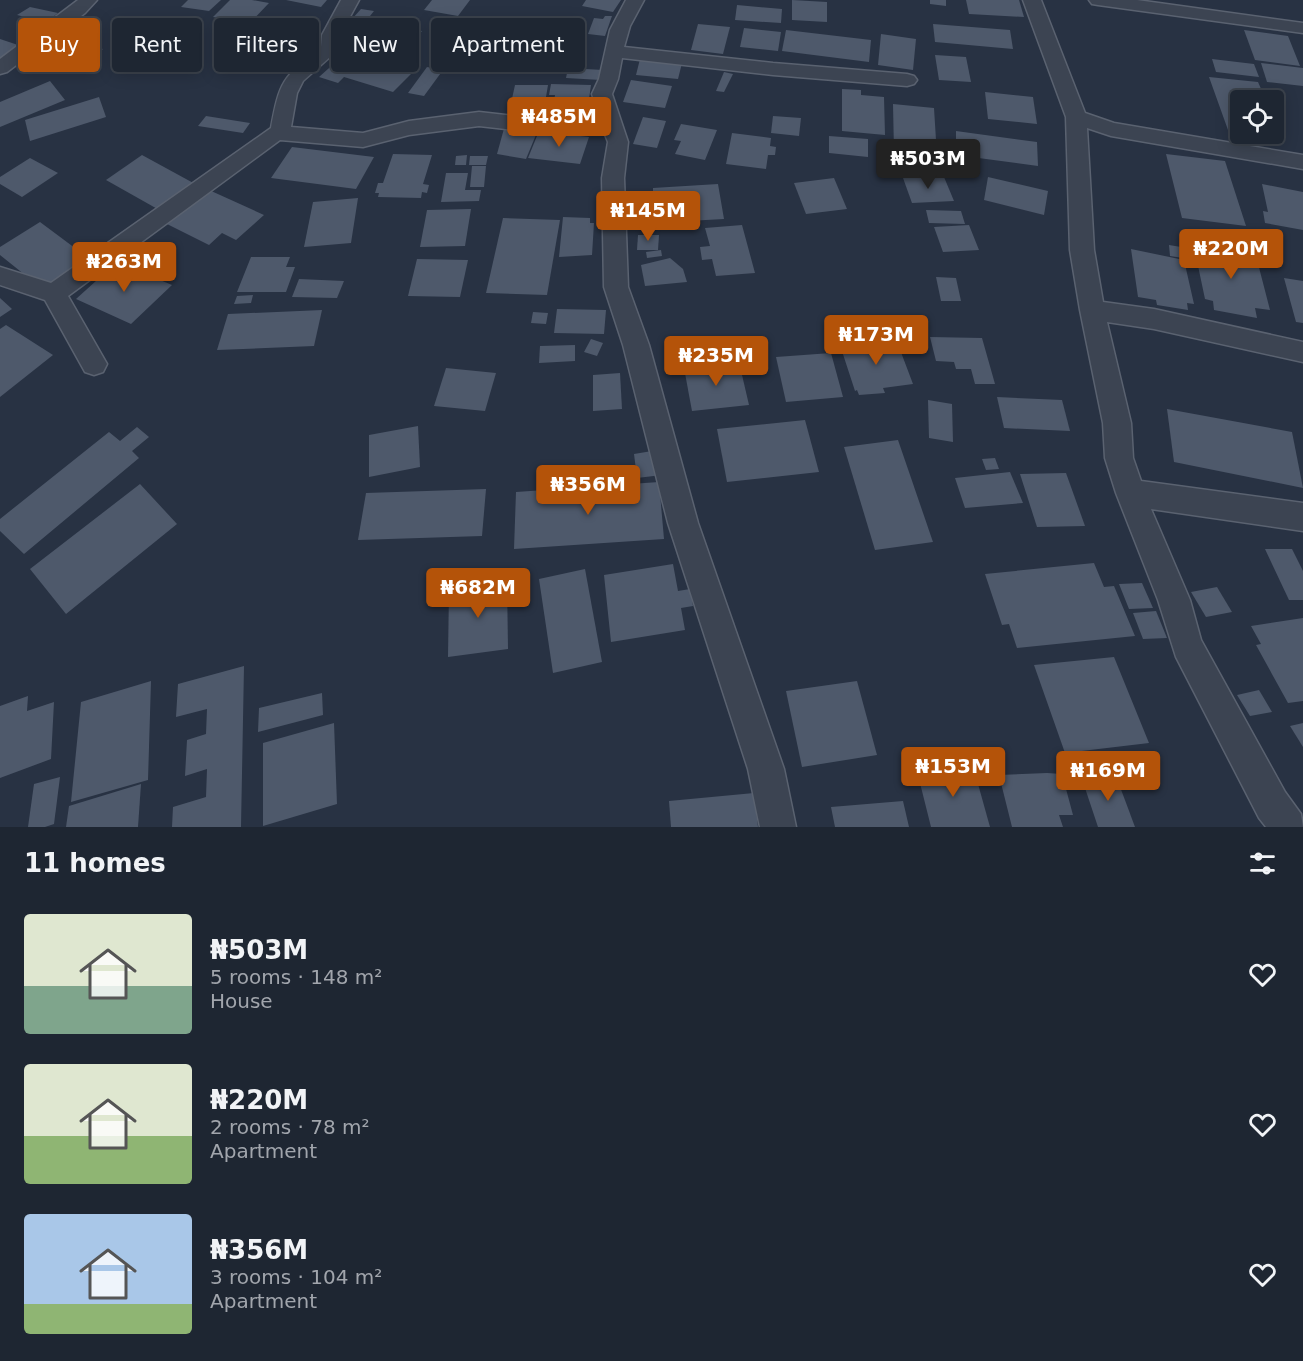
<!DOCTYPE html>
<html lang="en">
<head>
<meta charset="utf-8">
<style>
  :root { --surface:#1e2632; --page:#2b323e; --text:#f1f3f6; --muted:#a1a5ac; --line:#3c434d; --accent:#b45309 }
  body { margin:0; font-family:"DejaVu Sans",sans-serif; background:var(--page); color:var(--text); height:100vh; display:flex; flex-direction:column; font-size:22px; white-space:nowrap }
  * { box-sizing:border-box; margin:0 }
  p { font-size:20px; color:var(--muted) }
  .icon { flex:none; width:33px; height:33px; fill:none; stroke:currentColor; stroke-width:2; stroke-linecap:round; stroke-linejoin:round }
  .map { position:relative; height:827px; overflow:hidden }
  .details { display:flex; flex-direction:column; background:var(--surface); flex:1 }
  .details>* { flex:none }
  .top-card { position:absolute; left:18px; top:18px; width:600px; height:54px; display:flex; gap:12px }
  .tools { position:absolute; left:1230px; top:90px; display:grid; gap:12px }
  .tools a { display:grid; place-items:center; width:54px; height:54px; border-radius:6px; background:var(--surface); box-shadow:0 3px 15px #0003,0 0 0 2px var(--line); font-size:30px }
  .price { position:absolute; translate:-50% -51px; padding:0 14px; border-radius:6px; background:var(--accent); color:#fff; font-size:20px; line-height:39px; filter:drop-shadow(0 2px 3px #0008) }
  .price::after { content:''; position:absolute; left:50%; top:36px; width:18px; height:14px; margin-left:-9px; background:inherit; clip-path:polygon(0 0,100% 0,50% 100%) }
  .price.current { background:#222; color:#fff }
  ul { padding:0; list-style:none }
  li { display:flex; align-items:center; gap:18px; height:150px; padding:0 24px }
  li span { display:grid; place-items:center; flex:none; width:168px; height:120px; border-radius:6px; color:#555 }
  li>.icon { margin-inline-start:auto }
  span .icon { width:72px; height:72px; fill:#fffc; stroke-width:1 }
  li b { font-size:26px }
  h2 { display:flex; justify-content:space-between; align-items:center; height:72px; padding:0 24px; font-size:26px }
  .pill { padding:0 21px; border-radius:6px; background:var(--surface); box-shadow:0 3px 15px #0003,0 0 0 2px var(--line); font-size:21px; line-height:54px }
  .pill.current { background:var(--accent); color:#fff }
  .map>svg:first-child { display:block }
</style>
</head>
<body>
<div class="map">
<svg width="1303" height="827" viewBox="0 0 1303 827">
  <rect width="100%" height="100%" fill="#283243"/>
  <g fill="#4e596b">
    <polygon points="188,0 221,0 209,11 181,7"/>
    <polygon points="230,0 252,0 269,3 250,23 213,17"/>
    <polygon points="286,0 327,0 321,7"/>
    <polygon points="432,0 470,0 458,16 424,10"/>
    <polygon points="586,0 621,0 613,12 582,6"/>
    <polygon points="792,0 827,2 827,22 792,20"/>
    <polygon points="930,0 946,0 946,6 930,4"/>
    <polygon points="966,0 1019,0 1024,17 969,14"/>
    <polygon points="737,5 782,9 781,23 735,20"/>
    <polygon points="30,7 58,13 46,22 17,15"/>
    <polygon points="361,9 374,11 366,21 422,31 405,52 335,38"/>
    <polygon points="605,16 612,16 605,36 588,34 594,18 603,19"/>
    <polygon points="159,20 188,25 146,65 116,60"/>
    <polygon points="698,24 730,27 723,54 691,50"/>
    <polygon points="933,24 1010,30 1013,49 935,42"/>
    <polygon points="744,28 781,32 778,51 740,47"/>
    <polygon points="786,30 871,40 869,62 782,51"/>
    <polygon points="1244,30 1288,36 1300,66 1255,60"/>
    <polygon points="881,34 916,39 913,70 878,65"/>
    <polygon points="456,38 513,46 501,67 443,59"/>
    <polygon points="0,39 21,46 0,60"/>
    <polygon points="294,40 324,49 297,72 265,63"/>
    <polygon points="73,42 103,49 82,66 52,59"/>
    <polygon points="347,52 414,71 393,92 344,77 338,83 319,77"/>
    <polygon points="935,55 966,57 971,82 939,80"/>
    <polygon points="556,57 568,57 567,66 554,66"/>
    <polygon points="640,59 682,63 678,79 636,75"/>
    <polygon points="1212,59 1254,64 1259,77 1216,72"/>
    <polygon points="1261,63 1303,68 1303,86 1267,82"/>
    <polygon points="427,67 443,70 424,96 408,93"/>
    <polygon points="568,68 603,70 601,80 566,78"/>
    <polygon points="724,72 733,74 724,92 716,91"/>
    <polygon points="1209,77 1258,82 1266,100 1240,100 1240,132 1228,130"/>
    <polygon points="631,80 672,86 665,108 623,102"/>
    <polygon points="50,81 65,100 0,127 0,102"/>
    <polygon points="551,84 591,85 586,120 551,119 555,95 549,95"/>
    <polygon points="515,85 548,85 546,97 553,97 549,118 508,117"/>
    <polygon points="842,89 861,90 861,95 884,97 885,135 842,131"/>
    <polygon points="985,92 1033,97 1037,124 988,119"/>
    <polygon points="99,97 106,117 30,141 25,120"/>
    <polygon points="893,104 934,108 937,156 894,152"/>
    <polygon points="206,116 250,123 243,133 198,126"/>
    <polygon points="773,116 801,118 799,136 771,133"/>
    <polygon points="643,117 666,121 657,148 633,144"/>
    <polygon points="681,124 717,130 705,160 675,154 681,141 674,140"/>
    <polygon points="505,125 538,130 526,159 497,154"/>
    <polygon points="539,131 589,137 580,164 528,158"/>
    <polygon points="956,131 1037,142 1038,166 956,155"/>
    <polygon points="732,133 771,138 770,146 776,147 775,155 768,155 766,169 726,164"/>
    <polygon points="829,136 868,139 868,157 829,153"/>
    <polygon points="292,147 374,157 356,189 271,178"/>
    <polygon points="393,154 432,155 423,184 429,185 427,193 422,192 421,198 378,197 379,193 375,193 378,183 383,183"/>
    <polygon points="1166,154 1225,161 1246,226 1182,218"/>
    <polygon points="142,155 197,185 161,211 106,180"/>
    <polygon points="467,155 466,165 455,165 456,156"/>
    <polygon points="470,156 488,156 486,165 469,165"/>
    <polygon points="30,158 58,173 22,197 0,184 0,177"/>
    <polygon points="472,166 486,166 484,187 470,187"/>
    <polygon points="446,173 468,173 465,190 481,190 479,201 441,202"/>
    <polygon points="944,177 954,201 912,203 903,178"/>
    <polygon points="988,177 1048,191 1044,215 984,200"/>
    <polygon points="834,178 847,209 806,214 794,183"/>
    <polygon points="718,184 724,219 652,223 651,217 646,218 644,198 653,198 653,188"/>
    <polygon points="1262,184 1303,192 1303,230 1265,223 1263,211 1268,212"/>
    <polygon points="209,190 264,215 236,240 222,233 209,245 167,224"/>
    <polygon points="358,198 351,243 304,247 313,202"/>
    <polygon points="471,209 465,246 420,247 427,210"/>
    <polygon points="926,210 961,211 965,224 929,223"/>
    <polygon points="563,217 590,218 590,223 594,223 592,255 559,257"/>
    <polygon points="503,218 560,220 547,295 486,293"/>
    <polygon points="40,222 91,260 45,291 0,255 0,247"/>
    <polygon points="742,225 755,273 716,276 712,259 702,260 700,247 710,246 705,228"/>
    <polygon points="969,225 979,250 943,252 934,227"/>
    <polygon points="638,235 659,235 658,250 637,250"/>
    <polygon points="1193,242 1255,252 1270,310 1255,308 1257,318 1214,310 1213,301 1205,299"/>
    <polygon points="1169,245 1181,247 1183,258 1170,256"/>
    <polygon points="1131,249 1184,260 1194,304 1187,303 1188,310 1157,305 1156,300 1138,297"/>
    <polygon points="661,250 662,256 647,258 646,252"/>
    <polygon points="251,257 290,257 286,267 295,267 286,292 237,292"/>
    <polygon points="670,258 683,269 687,282 645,286 641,265"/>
    <polygon points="417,259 468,260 460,297 408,296"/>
    <polygon points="117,262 172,285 131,324 76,299"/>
    <polygon points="936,277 956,278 961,301 941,301"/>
    <polygon points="1284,278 1303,281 1303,323 1296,322"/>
    <polygon points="299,279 344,281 337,298 292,297"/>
    <polygon points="253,295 251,303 234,304 237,296"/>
    <polygon points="0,298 12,309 0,317"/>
    <polygon points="557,309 606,310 604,334 554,333"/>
    <polygon points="322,310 314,346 217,350 228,314"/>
    <polygon points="533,312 548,313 546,324 531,323"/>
    <polygon points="6,325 53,355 0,397 0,329"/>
    <polygon points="930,337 982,338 995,384 975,384 971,369 956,369 954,362 936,361"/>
    <polygon points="591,339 603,343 597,356 584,352"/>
    <polygon points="896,339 913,384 883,388 885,393 859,395 857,390 855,391 840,345"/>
    <polygon points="575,345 575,361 539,363 540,346"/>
    <polygon points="831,353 843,397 786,402 776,357"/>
    <polygon points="739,362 749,405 692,411 684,368"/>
    <polygon points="446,368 496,373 485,411 434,406"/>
    <polygon points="620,373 622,409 593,411 593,375"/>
    <polygon points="997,397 1062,400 1070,431 1004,428"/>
    <polygon points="928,400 952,404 953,442 929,438"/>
    <polygon points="1167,409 1292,432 1303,488 1174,462"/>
    <polygon points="805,420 819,472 727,482 717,429"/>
    <polygon points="418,426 420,467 369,477 369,435"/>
    <polygon points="137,427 149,437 132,451 139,458 24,554 0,531 0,519 109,432 120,441"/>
    <polygon points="898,440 933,542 875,550 844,447"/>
    <polygon points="658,450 662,475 637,478 634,454"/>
    <polygon points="995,458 999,469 986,470 982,459"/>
    <polygon points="1010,472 1023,503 965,508 955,478"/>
    <polygon points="1066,473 1085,526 1037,527 1020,474"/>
    <polygon points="659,482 664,539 514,549 516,492"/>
    <polygon points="140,484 177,524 66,614 30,569"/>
    <polygon points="486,489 482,536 358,540 366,493"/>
    <polygon points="1265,549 1292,549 1303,571 1303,600 1289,600"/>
    <polygon points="1094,563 1104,587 1114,586 1135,636 1017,648 1009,624 1002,625 985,574"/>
    <polygon points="673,564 678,591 690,589 693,606 681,608 685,630 611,642 604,575"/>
    <polygon points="585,569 602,662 553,673 539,579"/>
    <polygon points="507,581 508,649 448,657 449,589"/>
    <polygon points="1142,583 1153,608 1129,609 1119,584"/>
    <polygon points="1217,587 1232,612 1206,617 1191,592"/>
    <polygon points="1156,611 1167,638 1143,639 1133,613"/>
    <polygon points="1303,618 1303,701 1288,703 1256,645 1261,644 1251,626"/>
    <polygon points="1114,657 1149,743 1065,753 1034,665"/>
    <polygon points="244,666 241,827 172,827 173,807 206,797 207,769 185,776 187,740 206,734 207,709 176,717 178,684"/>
    <polygon points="151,681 148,780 71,802 81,702"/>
    <polygon points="857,681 877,755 802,767 786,691"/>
    <polygon points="1259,690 1272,712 1250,716 1237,695"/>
    <polygon points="322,693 323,715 258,732 259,708"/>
    <polygon points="28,696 27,711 54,702 51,759 0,778 0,706"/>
    <polygon points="334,723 337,804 263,826 263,743"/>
    <polygon points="1303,723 1303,747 1290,726"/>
    <polygon points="973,766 990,827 931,827 917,771"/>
    <polygon points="1047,773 1062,774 1073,815 1059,815 1063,827 1012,827 999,775"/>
    <polygon points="1116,776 1135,827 1098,827 1082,779"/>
    <polygon points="60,777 54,824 45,827 28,827 34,784"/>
    <polygon points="141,784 138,827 66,827 69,806"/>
    <polygon points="754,793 758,827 671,827 669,801"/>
    <polygon points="903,801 909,827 835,827 831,807"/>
  </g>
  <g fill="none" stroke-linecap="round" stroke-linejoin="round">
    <defs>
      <g id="street">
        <polygon points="78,0 97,0 85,13 7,72 0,74 0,59"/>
        <path d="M341 0H359L340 35 339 49 303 81 297 93 291 127 363 133 409 121 479 112 522 117 570 115 600 118 592 94 599 79 610 30 626 0H644L630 26 624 47 773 63 907 74 914 76 917 80 914 84 907 86 773 75 622 58 618 79 612 94 628 142 624 178 628 287 649 345 698 523 784 769 796 827H760L748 769 668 523 623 345 604 287 602 178 608 142 604 132 570 129 522 131 479 126 409 135 363 147 280 140 68 296 107 364 103 372 94 375 85 372 45 300 0 285V267L51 283 271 128C280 79 283 78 321 47L322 35Z"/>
        <polygon points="1023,0 1041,0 1085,113 1114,123 1303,155 1303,169 1111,136 1087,128 1094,250 1103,302 1154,309 1303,342 1303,362 1154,329 1107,322 1131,423 1133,458 1141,481 1303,503 1303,531 1151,509 1190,600 1201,640 1285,792 1301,814 1303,827 1266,827 1259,818 1176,657 1158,600 1116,493 1105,458 1103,423 1080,310 1070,250 1066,117"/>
        <polygon points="1089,0 1137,0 1303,23 1303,33 1098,5 1092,4"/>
      </g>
    </defs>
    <use href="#street" stroke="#5a6270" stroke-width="3"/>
    <use href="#street" fill="#3c4452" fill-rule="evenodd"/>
  </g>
</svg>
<div class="tools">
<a><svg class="icon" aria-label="locate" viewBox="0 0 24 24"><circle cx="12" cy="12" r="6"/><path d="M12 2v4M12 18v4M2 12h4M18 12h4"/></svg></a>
</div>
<b class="price" style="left:559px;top:148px">₦485M</b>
<b class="price current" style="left:928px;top:190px">₦503M</b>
<b class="price" style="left:648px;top:242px">₦145M</b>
<b class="price" style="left:1231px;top:280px">₦220M</b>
<b class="price" style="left:124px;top:293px">₦263M</b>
<b class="price" style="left:876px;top:366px">₦173M</b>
<b class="price" style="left:716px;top:387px">₦235M</b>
<b class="price" style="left:588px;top:516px">₦356M</b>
<b class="price" style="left:478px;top:619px">₦682M</b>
<b class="price" style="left:953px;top:798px">₦153M</b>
<b class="price" style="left:1108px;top:802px">₦169M</b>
<div class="top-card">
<a class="pill current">Buy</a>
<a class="pill">Rent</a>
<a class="pill">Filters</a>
<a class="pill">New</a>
<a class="pill">Apartment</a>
</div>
</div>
<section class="details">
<h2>11 homes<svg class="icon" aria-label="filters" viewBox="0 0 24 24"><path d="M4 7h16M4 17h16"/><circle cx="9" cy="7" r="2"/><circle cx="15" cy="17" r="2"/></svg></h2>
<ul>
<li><span style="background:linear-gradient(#dfe7d0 60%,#7fa58c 0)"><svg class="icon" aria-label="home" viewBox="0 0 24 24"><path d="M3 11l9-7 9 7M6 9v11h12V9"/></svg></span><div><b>₦503M</b><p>5 rooms · 148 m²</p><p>House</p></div><svg class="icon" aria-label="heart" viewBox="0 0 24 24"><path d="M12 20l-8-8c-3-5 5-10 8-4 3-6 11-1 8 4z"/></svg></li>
<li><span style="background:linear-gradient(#dfe7d0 60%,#8fb573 0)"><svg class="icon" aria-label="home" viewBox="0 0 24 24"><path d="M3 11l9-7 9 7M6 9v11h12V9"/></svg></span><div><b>₦220M</b><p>2 rooms · 78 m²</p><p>Apartment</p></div><svg class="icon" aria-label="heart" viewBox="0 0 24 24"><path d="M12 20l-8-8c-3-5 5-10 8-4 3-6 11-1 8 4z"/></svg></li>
<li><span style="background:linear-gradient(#a9c7e8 75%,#8fb573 0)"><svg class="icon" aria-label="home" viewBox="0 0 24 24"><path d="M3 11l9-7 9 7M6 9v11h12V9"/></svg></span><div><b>₦356M</b><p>3 rooms · 104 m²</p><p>Apartment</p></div><svg class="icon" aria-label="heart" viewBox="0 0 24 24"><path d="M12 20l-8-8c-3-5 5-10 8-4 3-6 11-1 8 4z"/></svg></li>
</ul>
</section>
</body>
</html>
